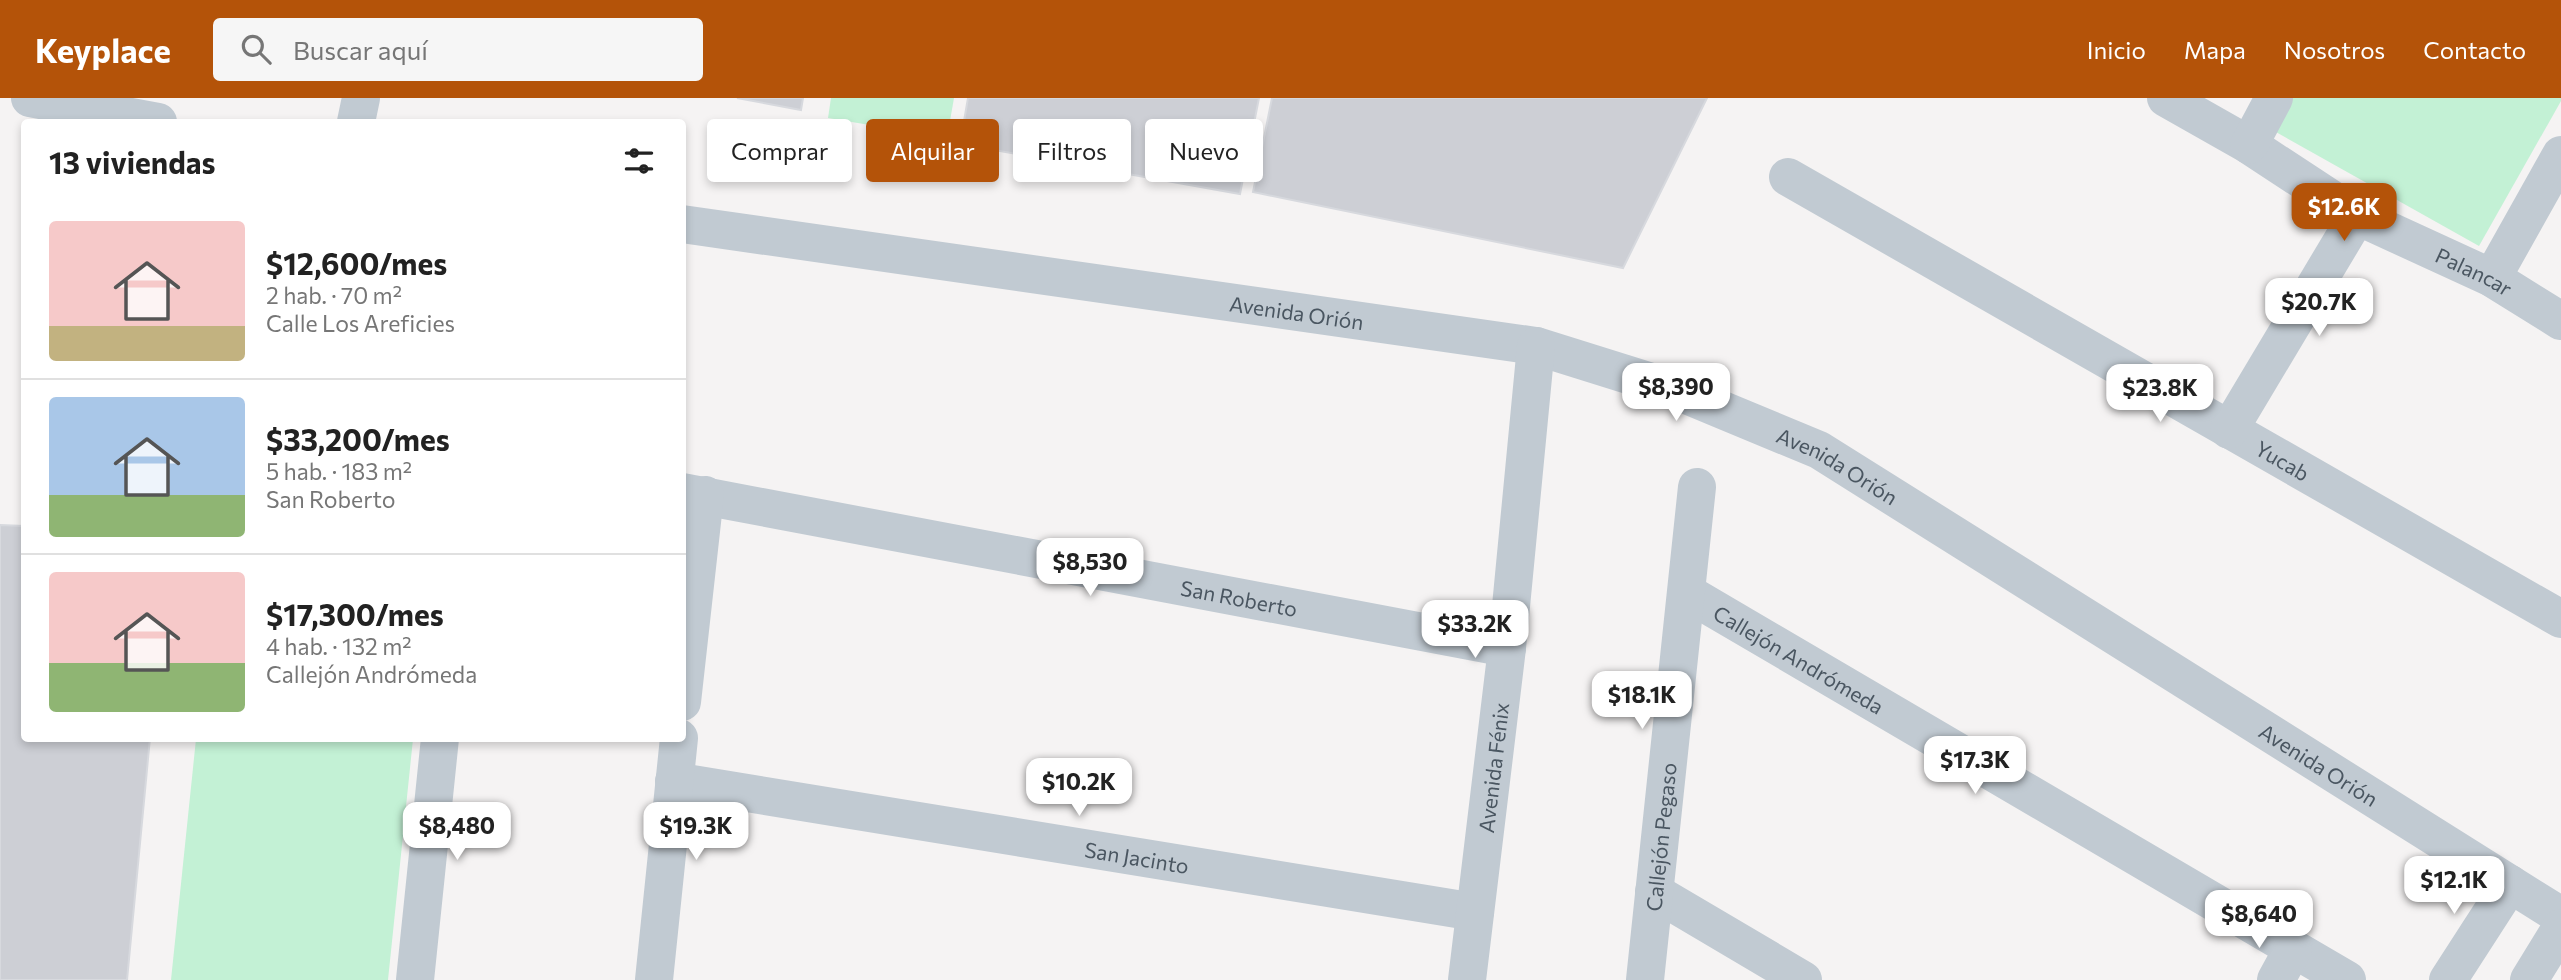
<!DOCTYPE html>
<html lang="es">
<head>
<meta charset="utf-8">
<style>
  :root { --surface:#fff; --page:#f6f6f6; --text:#222; --muted:#767676; --line:#e0e0e0; --accent:#b45309 }
  body { margin:0; font-family:Commissioner,sans-serif; background:var(--page); color:var(--text); height:100vh; display:flex; flex-direction:column; font-size:26px; white-space:nowrap }
  * { box-sizing:border-box; margin:0 }
  p { font-size:23px; color:var(--muted) }
  .icon { flex:none; width:38px; height:38px; fill:none; stroke:currentColor; stroke-width:2; stroke-linecap:round; stroke-linejoin:round }
  .map { position:relative; flex:1; overflow:hidden }
  .panel { position:absolute; left:21px; top:21px; width:665px; height:623px; display:flex; flex-direction:column; background:var(--surface); border-radius:7px; box-shadow:0 4px 10px #0003 }
  .panel>* { flex:none }
  .top-card { position:absolute; left:707px; top:21px; width:665px; height:63px; display:flex; gap:14px }
  .price { position:absolute; translate:-50% -60px; padding:0 16px; border-radius:14px; background:#fff; color:#222; font-size:23px; line-height:46px; filter:drop-shadow(0 2px 4px #0008) }
  .price::after { content:''; position:absolute; left:50%; top:42px; width:21px; height:16px; margin-left:-10px; background:inherit; clip-path:polygon(0 0,100% 0,50% 100%) }
  .price.on { background:var(--accent); color:#fff }
  ul { padding:0; list-style:none }
  li { display:flex; align-items:center; gap:21px; height:175px; padding:0 28px }
  li+li { border-top:2px solid var(--line) }
  li span { display:grid; place-items:center; flex:none; width:196px; height:140px; border-radius:7px; color:#555 }
  li>.icon { margin-inline-start:auto }
  span .icon { width:84px; height:84px; fill:#fffc; stroke-width:1 }
  li b { font-size:30px }
  h2 { display:flex; justify-content:space-between; align-items:center; height:84px; padding:0 28px; font-size:30px }
  .tag { padding:0 24px; border-radius:7px; background:var(--surface); box-shadow:0 4px 10px #0003; font-size:24px; line-height:63px }
  .tag.on { background:var(--accent); color:#fff }
  header { display:flex; align-items:center; gap:42px; box-sizing:border-box; height:98px; padding:0 35px; background:var(--accent); color:#fff }
  header strong { font-size:33px }
  nav { display:flex; gap:38px; margin-inline-start:auto; font-size:24px }
  .search { width:490px; height:63px; background:var(--page); display:flex; align-items:center; gap:18px; box-sizing:border-box; padding:0 24px; border-radius:7px; color:var(--muted); font-size:26px }
  .map>svg:first-child { display:block }
</style>
</head>
<body>
<header>
<strong>Keyplace</strong>
<div class="search"><svg class="icon" aria-label="search" viewBox="0 0 24 24"><circle cx="10" cy="10" r="6"/><path d="M15 15l6 6"/></svg>Buscar aquí</div>
<nav><a>Inicio</a><a>Mapa</a><a>Nosotros</a><a>Contacto</a></nav>
</header>
<div class="map">
<svg width="2561" height="882" viewBox="0 0 2561 882">
  <rect width="100%" height="100%" fill="#f5f3f3"/>
  <g fill="#c3f1d5">
    <polygon points="831,0 954,0 947,40 828,20"/>
    <polygon points="2292,0 2561,0 2561,3 2479,148 2274,33"/>
    <polygon points="196,641 413,641 388,882 171,882"/>
  </g>
  <g fill="#cdcfd5" stroke="#d7d9de" stroke-width="2">
    <polygon points="737,0 803,0 801,12"/>
    <polygon points="968,0 1259,0 1240,96 960,46"/>
    <polygon points="1272,0 1707,0 1623,170 1253,94"/>
    <polygon points="0,427 24,428 24,640 150,640 127,882 0,882"/>
  </g>
  <g fill="none" stroke-linecap="round" stroke-linejoin="round">
    <g stroke="#c1cad2" stroke-width="38">
      <polyline points="30,0 158,24"/>
      <path id="s1" d="M2166 0 2249 47 2357 118 2492 180 2561 223"/>
      <polyline points="356,24 361,0"/>
      <polyline points="2249,47 2274,0"/>
      <path id="s2" d="M1788 79 2561 521"/>
      <path id="s3" d="M682 126 1536 248 1667 289 1819 352 2561 818"/>
      <polyline points="2492,180 2561,57"/>
      <polyline points="2229,332 2357,118"/>
      <path id="s4" d="M682 394 1507 550"/>
      <path id="s5" d="M1687 495 2347 882"/>
      <polyline points="682,604 705,397"/>
      <path id="s6" d="M674 683 1475 814"/>
      <polyline points="1654,794 1803,882"/>
      <polyline points="415,882 440,640"/>
      <polyline points="654,882 679,640"/>
      <path id="s7" d="M1467 882 1507 550 1536 248"/>
      <path id="s8" d="M1645 882 1697 389"/>
      <polyline points="2276,882 2293,851"/>
      <polyline points="2448,882 2510,786"/>
      <polyline points="2529,882 2561,830"/>
    </g>
  </g>
  <g text-anchor="middle" dominant-baseline="central" stroke-width="5" stroke-linejoin="round" paint-order="stroke">
    <g font-size="21" fill="#4a5661" stroke="#fff">
      <text stroke="none"><textPath href="#s1" startOffset="354">Palancar</textPath></text>
      <text stroke="none"><textPath href="#s3" startOffset="621">Avenida Orión</textPath></text>
      <text stroke="none"><textPath href="#s2" startOffset="570">Yucab</textPath></text>
      <text stroke="none"><textPath href="#s3" startOffset="1188">Avenida Orión</textPath></text>
      <text stroke="none"><textPath href="#s4" startOffset="567">San Roberto</textPath></text>
      <text stroke="none"><textPath href="#s5" startOffset="130">Callejón Andrómeda</textPath></text>
      <text stroke="none"><textPath href="#s3" startOffset="1755">Avenida Orión</textPath></text>
      <text stroke="none"><textPath href="#s7" startOffset="214">Avenida Fénix</textPath></text>
      <text stroke="none"><textPath href="#s8" startOffset="144">Callejón Pegaso</textPath></text>
      <text stroke="none"><textPath href="#s6" startOffset="469">San Jacinto</textPath></text>
    </g>
  </g>
</svg>
<b class="price on" style="left:2344px;top:145px">$12.6K</b>
<b class="price" style="left:2319px;top:240px">$20.7K</b>
<b class="price" style="left:1676px;top:325px">$8,390</b>
<b class="price" style="left:2160px;top:326px">$23.8K</b>
<b class="price" style="left:1090px;top:500px">$8,530</b>
<b class="price" style="left:1475px;top:562px">$33.2K</b>
<b class="price" style="left:1642px;top:633px">$18.1K</b>
<b class="price" style="left:1975px;top:698px">$17.3K</b>
<b class="price" style="left:1079px;top:720px">$10.2K</b>
<b class="price" style="left:457px;top:764px">$8,480</b>
<b class="price" style="left:696px;top:764px">$19.3K</b>
<b class="price" style="left:2454px;top:818px">$12.1K</b>
<b class="price" style="left:2259px;top:852px">$8,640</b>
<div class="top-card">
<a class="tag">Comprar</a>
<a class="tag on">Alquilar</a>
<a class="tag">Filtros</a>
<a class="tag">Nuevo</a>
</div>
<section class="panel">
<h2>13 viviendas<svg class="icon" aria-label="filters" viewBox="0 0 24 24"><path d="M4 7h16M4 17h16"/><circle cx="9" cy="7" r="2"/><circle cx="15" cy="17" r="2"/></svg></h2>
<ul>
<li><span style="background:linear-gradient(#f6c9c9 75%,#c2b280 0)"><svg class="icon" aria-label="home" viewBox="0 0 24 24"><path d="M3 11l9-7 9 7M6 9v11h12V9"/></svg></span><div><b>$12,600/mes</b><p>2 hab. · 70 m²</p><p>Calle Los Areficies</p></div></li>
<li><span style="background:linear-gradient(#a9c7e8 70%,#8fb573 0)"><svg class="icon" aria-label="home" viewBox="0 0 24 24"><path d="M3 11l9-7 9 7M6 9v11h12V9"/></svg></span><div><b>$33,200/mes</b><p>5 hab. · 183 m²</p><p>San Roberto</p></div></li>
<li><span style="background:linear-gradient(#f6c9c9 65%,#8fb573 0)"><svg class="icon" aria-label="home" viewBox="0 0 24 24"><path d="M3 11l9-7 9 7M6 9v11h12V9"/></svg></span><div><b>$17,300/mes</b><p>4 hab. · 132 m²</p><p>Callejón Andrómeda</p></div></li>
</ul>
</section>
</div>
</body>
</html>
